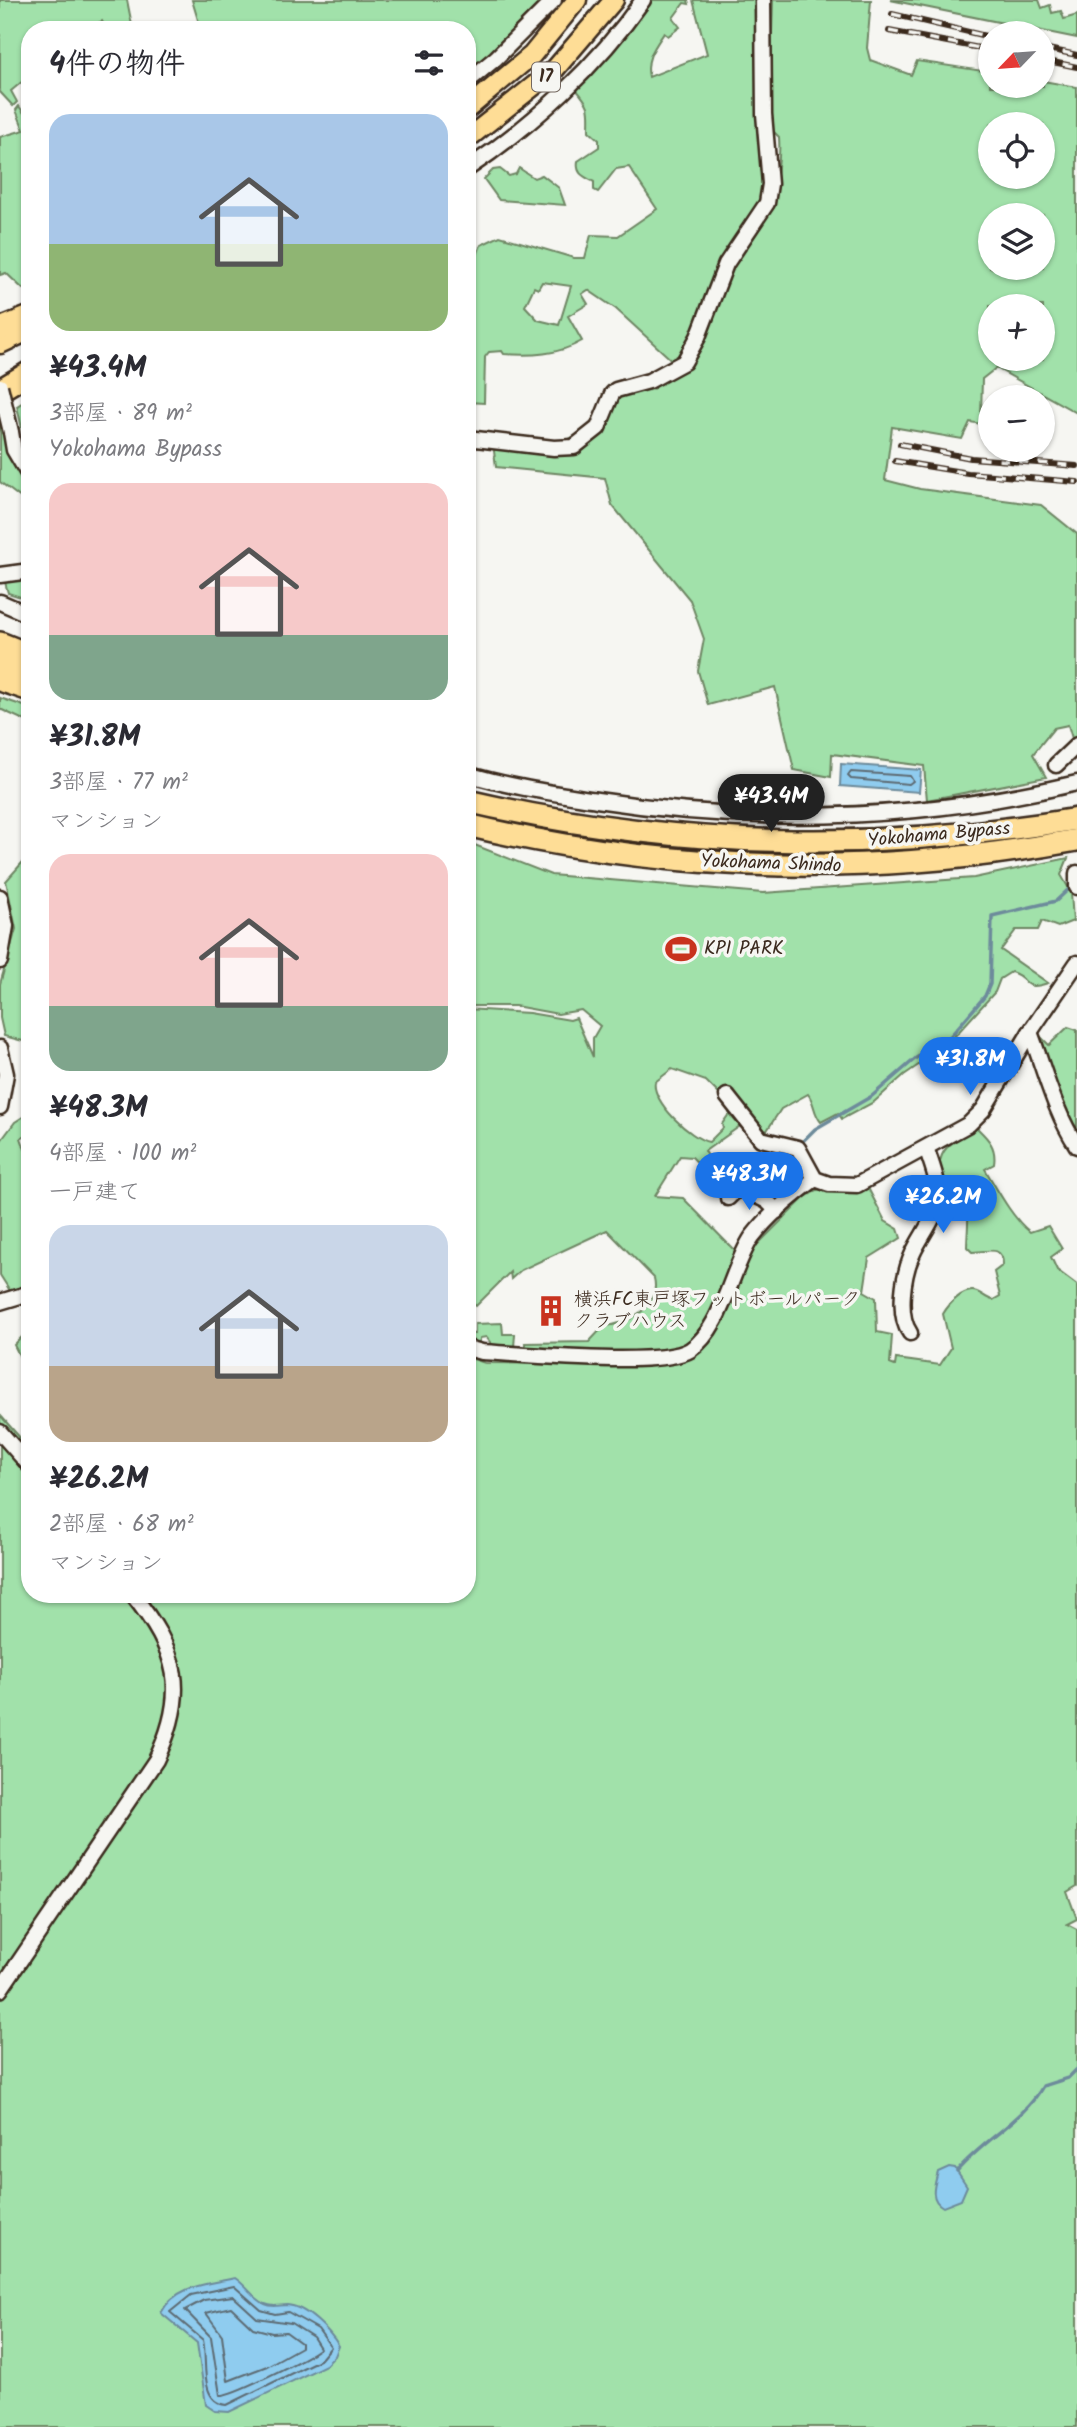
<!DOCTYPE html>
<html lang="ja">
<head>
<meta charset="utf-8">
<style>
  :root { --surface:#fff; --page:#f7f7f7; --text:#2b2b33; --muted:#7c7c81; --accent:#1a73e8 }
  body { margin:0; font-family:Kalam,"Klee One",sans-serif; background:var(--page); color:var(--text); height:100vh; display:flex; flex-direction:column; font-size:26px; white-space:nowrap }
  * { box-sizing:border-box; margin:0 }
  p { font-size:23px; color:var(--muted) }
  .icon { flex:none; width:38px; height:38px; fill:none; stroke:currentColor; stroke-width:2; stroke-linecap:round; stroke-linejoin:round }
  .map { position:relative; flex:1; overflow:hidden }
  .sheet { position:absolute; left:21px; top:21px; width:455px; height:1582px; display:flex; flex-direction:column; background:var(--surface); border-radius:28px; box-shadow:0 2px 5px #0004 }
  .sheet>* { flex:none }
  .needle { width:46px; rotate:245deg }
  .controls { position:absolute; left:978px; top:21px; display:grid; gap:14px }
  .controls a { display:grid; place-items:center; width:77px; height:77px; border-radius:50%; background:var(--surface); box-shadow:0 2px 5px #0004; font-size:35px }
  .price { position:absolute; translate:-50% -60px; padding:0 16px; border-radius:24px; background:var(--accent); color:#fff; font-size:23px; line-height:46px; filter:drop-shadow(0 2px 4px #0008) }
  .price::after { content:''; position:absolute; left:50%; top:42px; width:21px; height:16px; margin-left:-10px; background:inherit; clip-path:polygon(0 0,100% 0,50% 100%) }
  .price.current { background:#222; color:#fff }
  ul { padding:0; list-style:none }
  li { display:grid; align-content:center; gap:14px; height:371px; padding:0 28px }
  li span { display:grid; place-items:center; height:217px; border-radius:21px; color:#555 }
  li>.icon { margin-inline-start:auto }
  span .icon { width:126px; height:126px; fill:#fffc; stroke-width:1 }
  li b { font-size:30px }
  h2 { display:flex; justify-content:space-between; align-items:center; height:84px; padding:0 28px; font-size:30px }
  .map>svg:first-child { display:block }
</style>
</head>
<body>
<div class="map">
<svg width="1077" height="2427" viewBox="0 0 1077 2427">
  <rect width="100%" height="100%" fill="#f6f6f2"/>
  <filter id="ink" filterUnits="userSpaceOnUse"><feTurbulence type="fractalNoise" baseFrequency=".0143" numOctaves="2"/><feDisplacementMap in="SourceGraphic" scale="14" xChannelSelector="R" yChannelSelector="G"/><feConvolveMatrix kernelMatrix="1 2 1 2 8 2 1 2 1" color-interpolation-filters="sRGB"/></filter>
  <g filter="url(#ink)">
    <g fill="#a1e1aa" stroke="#6e8664" stroke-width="2" fill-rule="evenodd">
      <polygon points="0,0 127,0 132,25 125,30 106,30 102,21 84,30 30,30 30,75 11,91 17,102 13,106 0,92"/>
      <polygon points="192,0 543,0 498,50 467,77 467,30 201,30"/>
      <path d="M649 0H688L689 4 684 3 673 18 680 27 668 36 664 33C654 48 645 59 649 77L707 54 693 0H760L766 195 696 336 677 365 616 309 588 290 582 294 588 304 568 316 582 341C558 355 531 356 504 354L502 351 489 352 485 357 484 403 467 402V279L481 245 500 236 574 258H585L591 235 618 236 657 209 629 167 616 169 598 192 594 190V182C583 176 576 174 578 161L599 147V140L589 131C589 108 592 108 576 89ZM542 282 571 286 559 325 538 320 525 306 534 287 538 289Z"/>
      <path d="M773 0H871L867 48 870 60 911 75 917 61 990 72V86H1043V81L1077 87V413L996 368 982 379 981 416 988 425 970 422 962 439 892 427 885 480 920 489 1041 505 1077 534V755L1068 725 1054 728 1033 754 1046 777 927 800 924 766 832 754 831 777 794 770 775 687 708 705 698 671 704 639 690 600 612 505 605 478 496 467 492 435 559 444 595 426 614 398 687 364C701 333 712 299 728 269 755 220 783 198 779 137L769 127ZM990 124H1043V177H990ZM990 215H1043V268H990ZM990 306H1043V359H990Z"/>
      <polygon points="890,0 1039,0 1042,8 1050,5 1052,13 1061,11 1064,19 1077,15 1077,38"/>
      <polygon points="19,106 24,113 30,108 30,286 23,289 6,273 0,275 0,137 24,130 16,110"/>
      <polygon points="519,168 534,178 542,175 559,188 565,205 499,200 484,179 493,170 500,169 509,176 516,174"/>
      <polygon points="30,398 30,459 29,460 17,406"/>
      <polygon points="0,412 30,483 30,505 0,482"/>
      <polygon points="30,578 30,600 8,593 5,582"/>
      <polygon points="0,698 30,708 30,723 0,709"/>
      <path d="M467 842 551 875 763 893 974 878 1068 858 1061 875 1071 892 1073 921 1058 927 1042 921 1038 930H1016L1001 950 1048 983C1021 992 1031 978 1011 972L1000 979 995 992 945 1047 904 1075 874 1102 842 1119 838 1113 821 1122C813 1113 815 1103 808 1094L781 1109 764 1135 731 1089 718 1093 706 1081 672 1069 655 1082C651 1101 691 1139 709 1142L723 1128 722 1124 729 1114 740 1126 705 1151 714 1166 705 1171 692 1157 680 1156 655 1196 683 1198 738 1254C721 1286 708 1336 672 1351H526L525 1343 589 1342 604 1326C628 1325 661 1306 654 1278L607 1230 521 1270 511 1279 510 1272 476 1306 467 1299V1009L529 1013 570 1020 576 1018 593 1057V1038L600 1026 581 1010 558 1014 515 1006H467Z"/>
      <polygon points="30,854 30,1043 4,1036 0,1018 0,984 16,929 6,881"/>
      <path d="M1068 1027 1077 1030V1138C1059 1104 1047 1068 1035 1031L1049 1045Z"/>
      <polygon points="26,1115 30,1119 30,1132 21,1138 25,1149 30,1146 30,1283 12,1294 0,1275 0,1142 15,1122"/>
      <path d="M974 1125C986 1137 997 1145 994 1164L985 1169C997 1189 1012 1218 1030 1232L1048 1226 1062 1249 1051 1257 1057 1270 1077 1285V1886L1067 1892 1077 1919 1067 1924 1077 1929V2427H0V1415L30 1449V1594H467V1357L485 1363 598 1364 678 1360 723 1309 755 1247 804 1198 819 1189 858 1192 867 1186 885 1221 898 1229 901 1238 869 1258 864 1291 876 1298 877 1332 892 1335 890 1364 895 1366 896 1359 940 1365 951 1348 943 1314C949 1304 964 1287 977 1292 983 1294 986 1299 993 1300L1000 1296 994 1272 1003 1265C1003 1244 986 1252 972 1252L967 1247C968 1209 975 1193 938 1175 940 1141 954 1146 974 1125Z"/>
      <polygon points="502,1323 503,1334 515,1334 514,1347 494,1347 486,1337 480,1338 479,1348 467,1345 467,1333 475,1334 475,1324"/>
      <polygon points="30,1329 30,1377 14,1345"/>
    </g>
    <g fill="#8fccef" stroke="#6d8b9b" stroke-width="2">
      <polygon points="841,764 921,770 919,792 840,786"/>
      <path d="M949 2167 955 2168 967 2186 961 2200 943 2207C929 2199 934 2186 938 2172Z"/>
      <path d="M235 2278C246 2285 254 2299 265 2304 273 2308 279 2305 287 2305 306 2306 330 2331 339 2346L335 2356 326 2365 229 2412 215 2411 206 2405 197 2343 161 2313C175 2285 208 2284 235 2278Z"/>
    </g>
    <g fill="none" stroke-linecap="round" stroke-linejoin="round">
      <g stroke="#5d6b72" stroke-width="2">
        <polygon points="851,772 910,776 913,781 909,784 851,779 848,776"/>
        <path d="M234 2286 261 2310 275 2314 288 2312 318 2329 331 2347 321 2359 227 2405C198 2402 208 2361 203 2340L170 2312 191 2295Z"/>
        <path d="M233 2296 257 2318 291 2323 313 2337 320 2348C310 2357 229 2397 220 2395L211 2337 185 2310 204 2300Z"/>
        <polygon points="231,2307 253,2328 272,2333 286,2332 301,2343 301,2347 267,2366 228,2381 222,2335 206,2313"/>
      </g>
      <g stroke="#6d8b9b" stroke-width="3.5">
        <polyline points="804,1140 815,1129 872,1096 916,1058 948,1039 985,996 990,984 992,916 1056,901 1072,886"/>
        <path d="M957 2171C982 2141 1024 2120 1043 2086L1068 2078 1077 2069"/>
      </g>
      <defs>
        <g id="minor">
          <polyline points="467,82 496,58 554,0"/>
          <path d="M467 169C534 124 597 66 643 0"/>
          <polyline points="11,432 14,450 30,477"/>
          <polyline points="467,438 554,448 574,447 598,428 612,394 616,390 649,381 684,362 698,337 726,264 767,203 770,184 764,114 763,0"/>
          <polyline points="0,575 30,571"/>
          <polyline points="0,602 30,615"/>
          <polyline points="1056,765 1077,745"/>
          <path d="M467 774C510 787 554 793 597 800 759 825 918 821 1077 783"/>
          <polyline points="1077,873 1077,887"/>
          <polyline points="0,897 6,926 0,961"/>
          <path d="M1030 1032C1045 1071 1054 1111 1077 1146"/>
          <polyline points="0,1048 6,1074 0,1107"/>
          <polyline points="727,1096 761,1139 798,1148 815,1179 829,1184 857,1185 969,1124 983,1110 1030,1032 1077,963"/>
          <polyline points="738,1187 767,1201 777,1211"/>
          <polyline points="728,1198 748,1178"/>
          <polyline points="0,1302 30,1293"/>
          <path d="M910 1333C897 1315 903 1274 913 1253 920 1237 934 1221 937 1204 941 1186 932 1166 927 1150"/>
          <path d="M467 1348 482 1352C521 1354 662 1368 690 1350 723 1328 731 1268 752 1237 769 1215 793 1195 815 1179"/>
          <polyline points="0,1432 30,1466"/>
          <path d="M0 1990 156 1760C189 1691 178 1652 132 1594"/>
        </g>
        <g id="major">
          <polyline points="467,109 532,55 577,0"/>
          <polyline points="467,139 555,69 614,0"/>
          <polyline points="0,344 30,330"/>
        </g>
        <g id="highway">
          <polyline points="0,329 30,317"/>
          <polyline points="0,390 30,372"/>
          <polyline points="0,643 30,655"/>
          <polyline points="0,660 30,671"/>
          <polyline points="0,680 30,690"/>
          <path d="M467 801C671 848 871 853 1077 819"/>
          <path d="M467 825C669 873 873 878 1077 840"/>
        </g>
      </defs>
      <use href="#minor" stroke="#3b2a1e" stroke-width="19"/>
      <use href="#major" stroke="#3b2a1e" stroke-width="23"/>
      <use href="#highway" stroke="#3b2a1e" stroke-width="26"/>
      <use href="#minor" stroke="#f6f6f2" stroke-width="14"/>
      <use href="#major" stroke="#fedd96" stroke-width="18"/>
      <use href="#highway" stroke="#fedd96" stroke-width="21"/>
      <defs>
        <g id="rail">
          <polyline points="892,14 990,37"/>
          <polyline points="889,31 990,50"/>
          <polyline points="1043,48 1077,55"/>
          <polyline points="1043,60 1077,67"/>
          <polyline points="900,444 971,458 1077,466"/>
          <polyline points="895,461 968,473 1077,482"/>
        </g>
      </defs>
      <use href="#rail" stroke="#3b2a1e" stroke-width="6"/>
      <use href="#rail" stroke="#f6f6f2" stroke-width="3.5" stroke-dasharray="10" stroke-linecap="butt"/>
      <defs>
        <polyline id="minor-bridge" points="0,386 11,432"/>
      </defs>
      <use href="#minor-bridge" stroke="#3b2a1e" stroke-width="19" stroke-linecap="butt"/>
      <use href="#minor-bridge" stroke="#f6f6f2" stroke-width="14"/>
    </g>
  </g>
  <defs>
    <symbol id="stadium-bare" viewBox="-9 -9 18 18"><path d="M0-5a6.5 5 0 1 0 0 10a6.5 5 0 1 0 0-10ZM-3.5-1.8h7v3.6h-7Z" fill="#c8321e" stroke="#f6f6f2" stroke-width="2.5" paint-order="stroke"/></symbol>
    <symbol id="building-bare" viewBox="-9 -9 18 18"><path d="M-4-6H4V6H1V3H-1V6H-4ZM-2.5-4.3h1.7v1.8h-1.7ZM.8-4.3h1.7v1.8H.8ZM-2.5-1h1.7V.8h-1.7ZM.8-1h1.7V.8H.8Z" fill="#c8321e" stroke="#f6f6f2" stroke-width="2.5" paint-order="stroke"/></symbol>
  </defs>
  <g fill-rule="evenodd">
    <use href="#stadium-bare" x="659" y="927" width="44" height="44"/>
    <use href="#building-bare" x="529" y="1289" width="44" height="44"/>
  </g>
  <g text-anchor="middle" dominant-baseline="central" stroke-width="7" stroke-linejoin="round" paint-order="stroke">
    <rect fill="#f6f6f2" stroke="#73675e" stroke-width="2" x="532" y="62.5" width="28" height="29" rx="5"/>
    <g font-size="18" font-weight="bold" fill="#3b2a1e">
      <text x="546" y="77">17</text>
    </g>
    <g font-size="19" fill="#3b2a1e" stroke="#f6f6f2">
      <text transform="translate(939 835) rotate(-5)">Yokohama Bypass</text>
      <text transform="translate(771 864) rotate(2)">Yokohama Shindo</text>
    </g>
    <g font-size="19" fill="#3b2a1e" stroke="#f6f6f2" text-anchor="start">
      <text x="704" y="949">KPI PARK</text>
      <text x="574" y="1300">横浜FC東戸塚フットボールパーク<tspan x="574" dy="22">クラブハウス</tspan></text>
    </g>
  </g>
</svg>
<div class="controls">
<a><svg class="needle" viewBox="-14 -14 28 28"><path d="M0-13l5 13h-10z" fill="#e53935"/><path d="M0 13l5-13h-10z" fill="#7c7c81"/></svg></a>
<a><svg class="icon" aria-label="locate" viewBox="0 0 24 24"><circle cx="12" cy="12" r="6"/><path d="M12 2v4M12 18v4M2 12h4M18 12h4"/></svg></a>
<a><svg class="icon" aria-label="layers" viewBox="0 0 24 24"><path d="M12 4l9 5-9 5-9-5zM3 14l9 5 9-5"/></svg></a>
<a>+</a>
<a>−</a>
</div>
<b class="price current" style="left:771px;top:834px">¥43.4M</b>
<b class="price" style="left:970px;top:1097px">¥31.8M</b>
<b class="price" style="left:749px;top:1212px">¥48.3M</b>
<b class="price" style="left:943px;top:1235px">¥26.2M</b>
<section class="sheet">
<h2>4件の物件<svg class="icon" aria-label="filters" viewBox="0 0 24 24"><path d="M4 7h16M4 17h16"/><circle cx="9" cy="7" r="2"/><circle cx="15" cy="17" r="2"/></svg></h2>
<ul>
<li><span style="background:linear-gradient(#a9c7e8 60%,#8fb573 0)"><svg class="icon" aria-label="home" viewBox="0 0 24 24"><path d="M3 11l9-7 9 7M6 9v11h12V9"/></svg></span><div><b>¥43.4M</b><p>3部屋 · 89 m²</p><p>Yokohama Bypass</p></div></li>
<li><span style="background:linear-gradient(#f6c9c9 70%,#7fa58c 0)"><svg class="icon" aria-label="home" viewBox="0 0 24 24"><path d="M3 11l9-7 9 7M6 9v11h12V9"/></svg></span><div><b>¥31.8M</b><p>3部屋 · 77 m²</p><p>マンション</p></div></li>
<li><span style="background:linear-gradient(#f6c9c9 70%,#7fa58c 0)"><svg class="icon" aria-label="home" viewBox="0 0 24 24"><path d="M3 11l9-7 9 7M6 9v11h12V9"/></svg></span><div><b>¥48.3M</b><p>4部屋 · 100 m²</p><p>一戸建て</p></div></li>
<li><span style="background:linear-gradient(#c9d6e8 65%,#b9a48a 0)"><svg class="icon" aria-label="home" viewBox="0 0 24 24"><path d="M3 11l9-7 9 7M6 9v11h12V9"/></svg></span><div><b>¥26.2M</b><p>2部屋 · 68 m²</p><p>マンション</p></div></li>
</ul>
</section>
</div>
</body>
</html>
